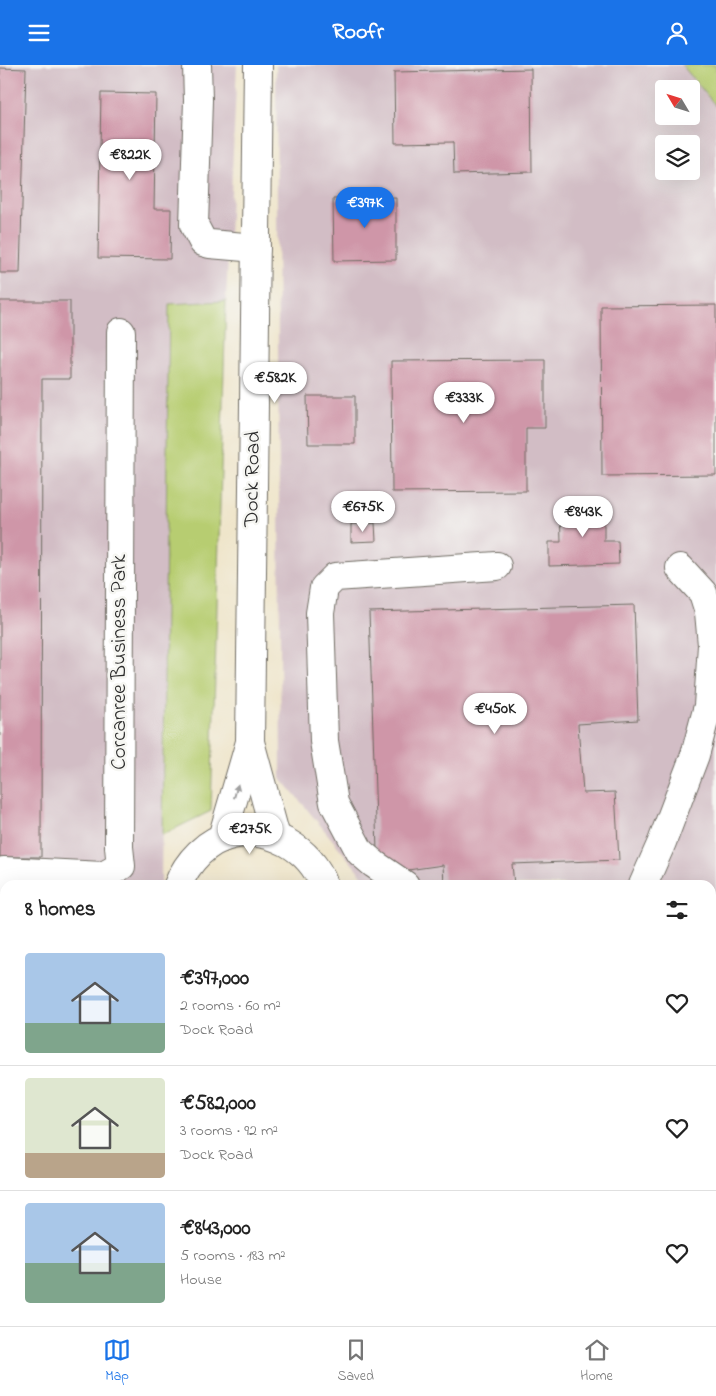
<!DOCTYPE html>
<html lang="en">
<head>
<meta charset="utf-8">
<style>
  :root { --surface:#fff; --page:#f2f2f2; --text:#222; --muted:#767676; --line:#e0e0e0; --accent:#1a73e8 }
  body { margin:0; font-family:"Indie Flower",sans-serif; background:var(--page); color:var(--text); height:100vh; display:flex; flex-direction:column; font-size:19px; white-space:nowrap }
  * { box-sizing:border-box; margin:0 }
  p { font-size:16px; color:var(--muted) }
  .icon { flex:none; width:28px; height:28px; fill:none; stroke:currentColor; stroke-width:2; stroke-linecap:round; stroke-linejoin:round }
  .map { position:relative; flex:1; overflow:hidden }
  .panel { position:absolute; left:0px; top:815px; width:716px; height:446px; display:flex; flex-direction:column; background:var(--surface); border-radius:15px 15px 0 0; box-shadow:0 5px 20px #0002 }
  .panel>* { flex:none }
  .needle { width:32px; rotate:308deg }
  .buttons { position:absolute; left:655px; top:15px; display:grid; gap:10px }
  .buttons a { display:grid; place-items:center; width:45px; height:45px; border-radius:5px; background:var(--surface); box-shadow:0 5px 20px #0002; font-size:25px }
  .price { position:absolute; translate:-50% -42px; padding:0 11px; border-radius:18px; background:#fff; color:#222; font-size:16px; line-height:32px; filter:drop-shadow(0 1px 2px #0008) }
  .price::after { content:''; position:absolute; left:50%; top:30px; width:15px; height:11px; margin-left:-8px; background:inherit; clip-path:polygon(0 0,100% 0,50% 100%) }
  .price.active { background:var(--accent); color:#fff }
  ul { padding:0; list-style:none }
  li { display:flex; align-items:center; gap:15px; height:125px; padding:0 25px }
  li+li { border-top:1px solid var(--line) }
  li span { display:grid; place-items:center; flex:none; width:140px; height:100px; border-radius:5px; color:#555 }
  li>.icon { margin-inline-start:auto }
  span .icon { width:60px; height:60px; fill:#fffc; stroke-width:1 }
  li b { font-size:21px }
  h2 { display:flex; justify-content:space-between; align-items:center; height:60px; padding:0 25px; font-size:21px }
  header { display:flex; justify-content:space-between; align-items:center; height:65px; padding:0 25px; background:var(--accent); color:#fff; font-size:22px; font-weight:700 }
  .tabs { display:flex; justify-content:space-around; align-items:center; height:70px; border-top:1px solid var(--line); background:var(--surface); font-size:14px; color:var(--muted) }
  .tabs a { display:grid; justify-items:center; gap:2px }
  .tabs .active { color:var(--accent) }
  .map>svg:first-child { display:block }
</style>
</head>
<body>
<header><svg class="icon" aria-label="menu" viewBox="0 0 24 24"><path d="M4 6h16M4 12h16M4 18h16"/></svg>Roofr<svg class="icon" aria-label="person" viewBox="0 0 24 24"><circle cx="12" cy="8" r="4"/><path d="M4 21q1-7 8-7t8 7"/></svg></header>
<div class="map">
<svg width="716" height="1261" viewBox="0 0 716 1261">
  <rect width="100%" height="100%" fill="#f6f6f2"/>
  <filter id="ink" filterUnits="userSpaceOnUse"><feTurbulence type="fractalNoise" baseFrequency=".02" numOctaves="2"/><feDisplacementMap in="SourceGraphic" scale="10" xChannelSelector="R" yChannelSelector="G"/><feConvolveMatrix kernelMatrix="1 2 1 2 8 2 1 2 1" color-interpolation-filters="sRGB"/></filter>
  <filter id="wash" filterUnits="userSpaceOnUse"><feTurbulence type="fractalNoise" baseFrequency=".0096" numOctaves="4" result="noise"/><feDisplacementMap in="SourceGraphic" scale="20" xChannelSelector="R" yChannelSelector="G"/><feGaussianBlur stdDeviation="1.12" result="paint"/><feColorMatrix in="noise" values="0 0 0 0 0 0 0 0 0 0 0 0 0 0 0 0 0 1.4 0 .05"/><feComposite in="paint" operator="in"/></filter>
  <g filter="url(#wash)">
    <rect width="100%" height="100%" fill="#efe5ca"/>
    <g fill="#d2bdc5" fill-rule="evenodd">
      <polygon points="0,0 237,0 226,236 169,239 161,820 5,820 5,1256 212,1256 212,1261 0,1261"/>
      <path d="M276 0H682L716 41V838L711 849V820H370L281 713ZM664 24H691V51H664ZM664 79H691V106H664Z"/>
    </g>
    <g fill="#b7cd71" stroke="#717c4e">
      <polygon points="682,0 716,0 716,41"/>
      <polygon points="226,236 211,746 162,770 169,239"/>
      <polygon points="716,839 716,955 711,953 711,849"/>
      <polygon points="711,1037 716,1039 716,1261 337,1261 338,1256 711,1256"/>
    </g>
    <g id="blocks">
      <g fill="#cf96a8">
        <polygon points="0,3 26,4 20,208 0,208"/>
        <polygon points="531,4 532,107 454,109 453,77 395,78 394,7"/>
        <polygon points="101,28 156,29 154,144 171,144 170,194 98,193"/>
        <polygon points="396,133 396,195 334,196 333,134"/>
        <polygon points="0,236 70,236 70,314 42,314 41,792 0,792"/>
        <polygon points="716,240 716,410 602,411 601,241"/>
        <polygon points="545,295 545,363 526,363 526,426 392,427 391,296"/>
        <polygon points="307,331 355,331 355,379 308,379"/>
        <polygon points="604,439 604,476 618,476 619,499 549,501 549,477 561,477 560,440"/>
        <polygon points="375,458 376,476 351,477 351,459"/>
        <polygon points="634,540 638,655 578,659 583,728 615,727 619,795 512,799 514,820 444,820 443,800 408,805 390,796 377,786 369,547"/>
        <polygon points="0,1196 5,1196 5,1256 49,1256 49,1261 0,1261"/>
      </g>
    </g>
  </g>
  <g filter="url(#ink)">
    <use href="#blocks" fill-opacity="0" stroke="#706c63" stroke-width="1"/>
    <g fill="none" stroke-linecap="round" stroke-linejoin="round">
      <defs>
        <g id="minor">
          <polyline points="197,0 198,35 194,160 203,177 210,179 256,183"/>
          <polyline points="0,812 4,806 103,811 121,801 119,782 121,267"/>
          <polyline points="405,820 374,799 360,787 334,738 324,676 320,548 324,523 335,512 497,501"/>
          <polyline points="643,820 662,777 695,690 708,641 712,580 709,547 703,528 680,503"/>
          <polyline points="0,837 5,838"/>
          <polyline points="711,1001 716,1004"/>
        </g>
        <g id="major">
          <polyline points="250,677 276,772"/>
          <polyline points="222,773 250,677 258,0"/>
          <path d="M178 820C187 797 207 775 232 770 271 760 310 784 324 820"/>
          <polyline points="252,1261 253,1256"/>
        </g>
      </defs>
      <use href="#minor" stroke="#706c63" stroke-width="30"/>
      <use href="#major" stroke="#706c63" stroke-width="30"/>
      <use href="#minor" stroke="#fff" stroke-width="28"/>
      <use href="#major" stroke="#fff" stroke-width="28"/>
    </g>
    <defs><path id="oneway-solid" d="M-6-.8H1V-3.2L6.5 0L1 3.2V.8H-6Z" transform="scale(1.25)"/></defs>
    <use fill="#a0a0a0" href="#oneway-solid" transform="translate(236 726) rotate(-74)"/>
  </g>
  <g text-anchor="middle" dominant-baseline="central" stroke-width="5" stroke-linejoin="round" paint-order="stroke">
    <g font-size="21" fill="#2b2b2b" stroke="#f6f6f2">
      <text transform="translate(253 414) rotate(-89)">Dock Road</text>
      <text transform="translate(120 597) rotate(-90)">Corcanree Business Park</text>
    </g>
  </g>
</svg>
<div class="buttons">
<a><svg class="needle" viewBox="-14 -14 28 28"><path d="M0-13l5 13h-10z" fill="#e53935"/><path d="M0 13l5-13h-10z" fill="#767676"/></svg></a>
<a><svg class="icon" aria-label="layers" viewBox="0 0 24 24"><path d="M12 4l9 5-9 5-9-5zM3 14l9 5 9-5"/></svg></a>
</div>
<b class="price" style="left:130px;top:116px">€822K</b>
<b class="price active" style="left:365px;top:164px">€397K</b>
<b class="price" style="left:275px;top:339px">€582K</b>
<b class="price" style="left:464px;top:359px">€333K</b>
<b class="price" style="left:363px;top:468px">€675K</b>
<b class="price" style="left:583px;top:473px">€843K</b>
<b class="price" style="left:495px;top:670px">€450K</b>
<b class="price" style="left:250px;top:790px">€275K</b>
<section class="panel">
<h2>8 homes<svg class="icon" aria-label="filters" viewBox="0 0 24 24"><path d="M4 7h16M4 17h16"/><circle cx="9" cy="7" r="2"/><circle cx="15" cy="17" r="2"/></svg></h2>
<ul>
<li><span style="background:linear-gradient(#a9c7e8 70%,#7fa58c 0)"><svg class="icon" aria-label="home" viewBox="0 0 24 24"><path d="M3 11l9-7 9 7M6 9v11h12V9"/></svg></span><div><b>€397,000</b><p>2 rooms · 60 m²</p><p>Dock Road</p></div><svg class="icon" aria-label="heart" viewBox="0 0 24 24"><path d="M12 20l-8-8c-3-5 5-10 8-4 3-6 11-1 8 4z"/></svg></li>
<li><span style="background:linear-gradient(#dfe7d0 75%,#b9a48a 0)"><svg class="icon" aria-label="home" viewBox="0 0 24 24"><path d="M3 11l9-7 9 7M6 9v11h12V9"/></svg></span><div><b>€582,000</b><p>3 rooms · 92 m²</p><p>Dock Road</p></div><svg class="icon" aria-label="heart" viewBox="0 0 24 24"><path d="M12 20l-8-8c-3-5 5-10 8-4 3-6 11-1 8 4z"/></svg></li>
<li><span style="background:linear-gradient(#a9c7e8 60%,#7fa58c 0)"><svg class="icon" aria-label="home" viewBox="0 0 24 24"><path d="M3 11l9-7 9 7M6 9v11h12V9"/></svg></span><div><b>€843,000</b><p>5 rooms · 183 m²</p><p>House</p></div><svg class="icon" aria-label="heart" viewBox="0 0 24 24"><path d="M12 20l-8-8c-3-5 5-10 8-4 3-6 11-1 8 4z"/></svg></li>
</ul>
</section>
</div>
<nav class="tabs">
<a class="active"><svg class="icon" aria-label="map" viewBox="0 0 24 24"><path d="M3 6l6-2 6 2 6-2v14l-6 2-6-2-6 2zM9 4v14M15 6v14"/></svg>Map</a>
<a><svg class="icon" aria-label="saved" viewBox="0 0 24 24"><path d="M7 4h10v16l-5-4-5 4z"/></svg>Saved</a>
<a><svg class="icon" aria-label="home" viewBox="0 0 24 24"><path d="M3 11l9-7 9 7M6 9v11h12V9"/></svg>Home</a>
</nav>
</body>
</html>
